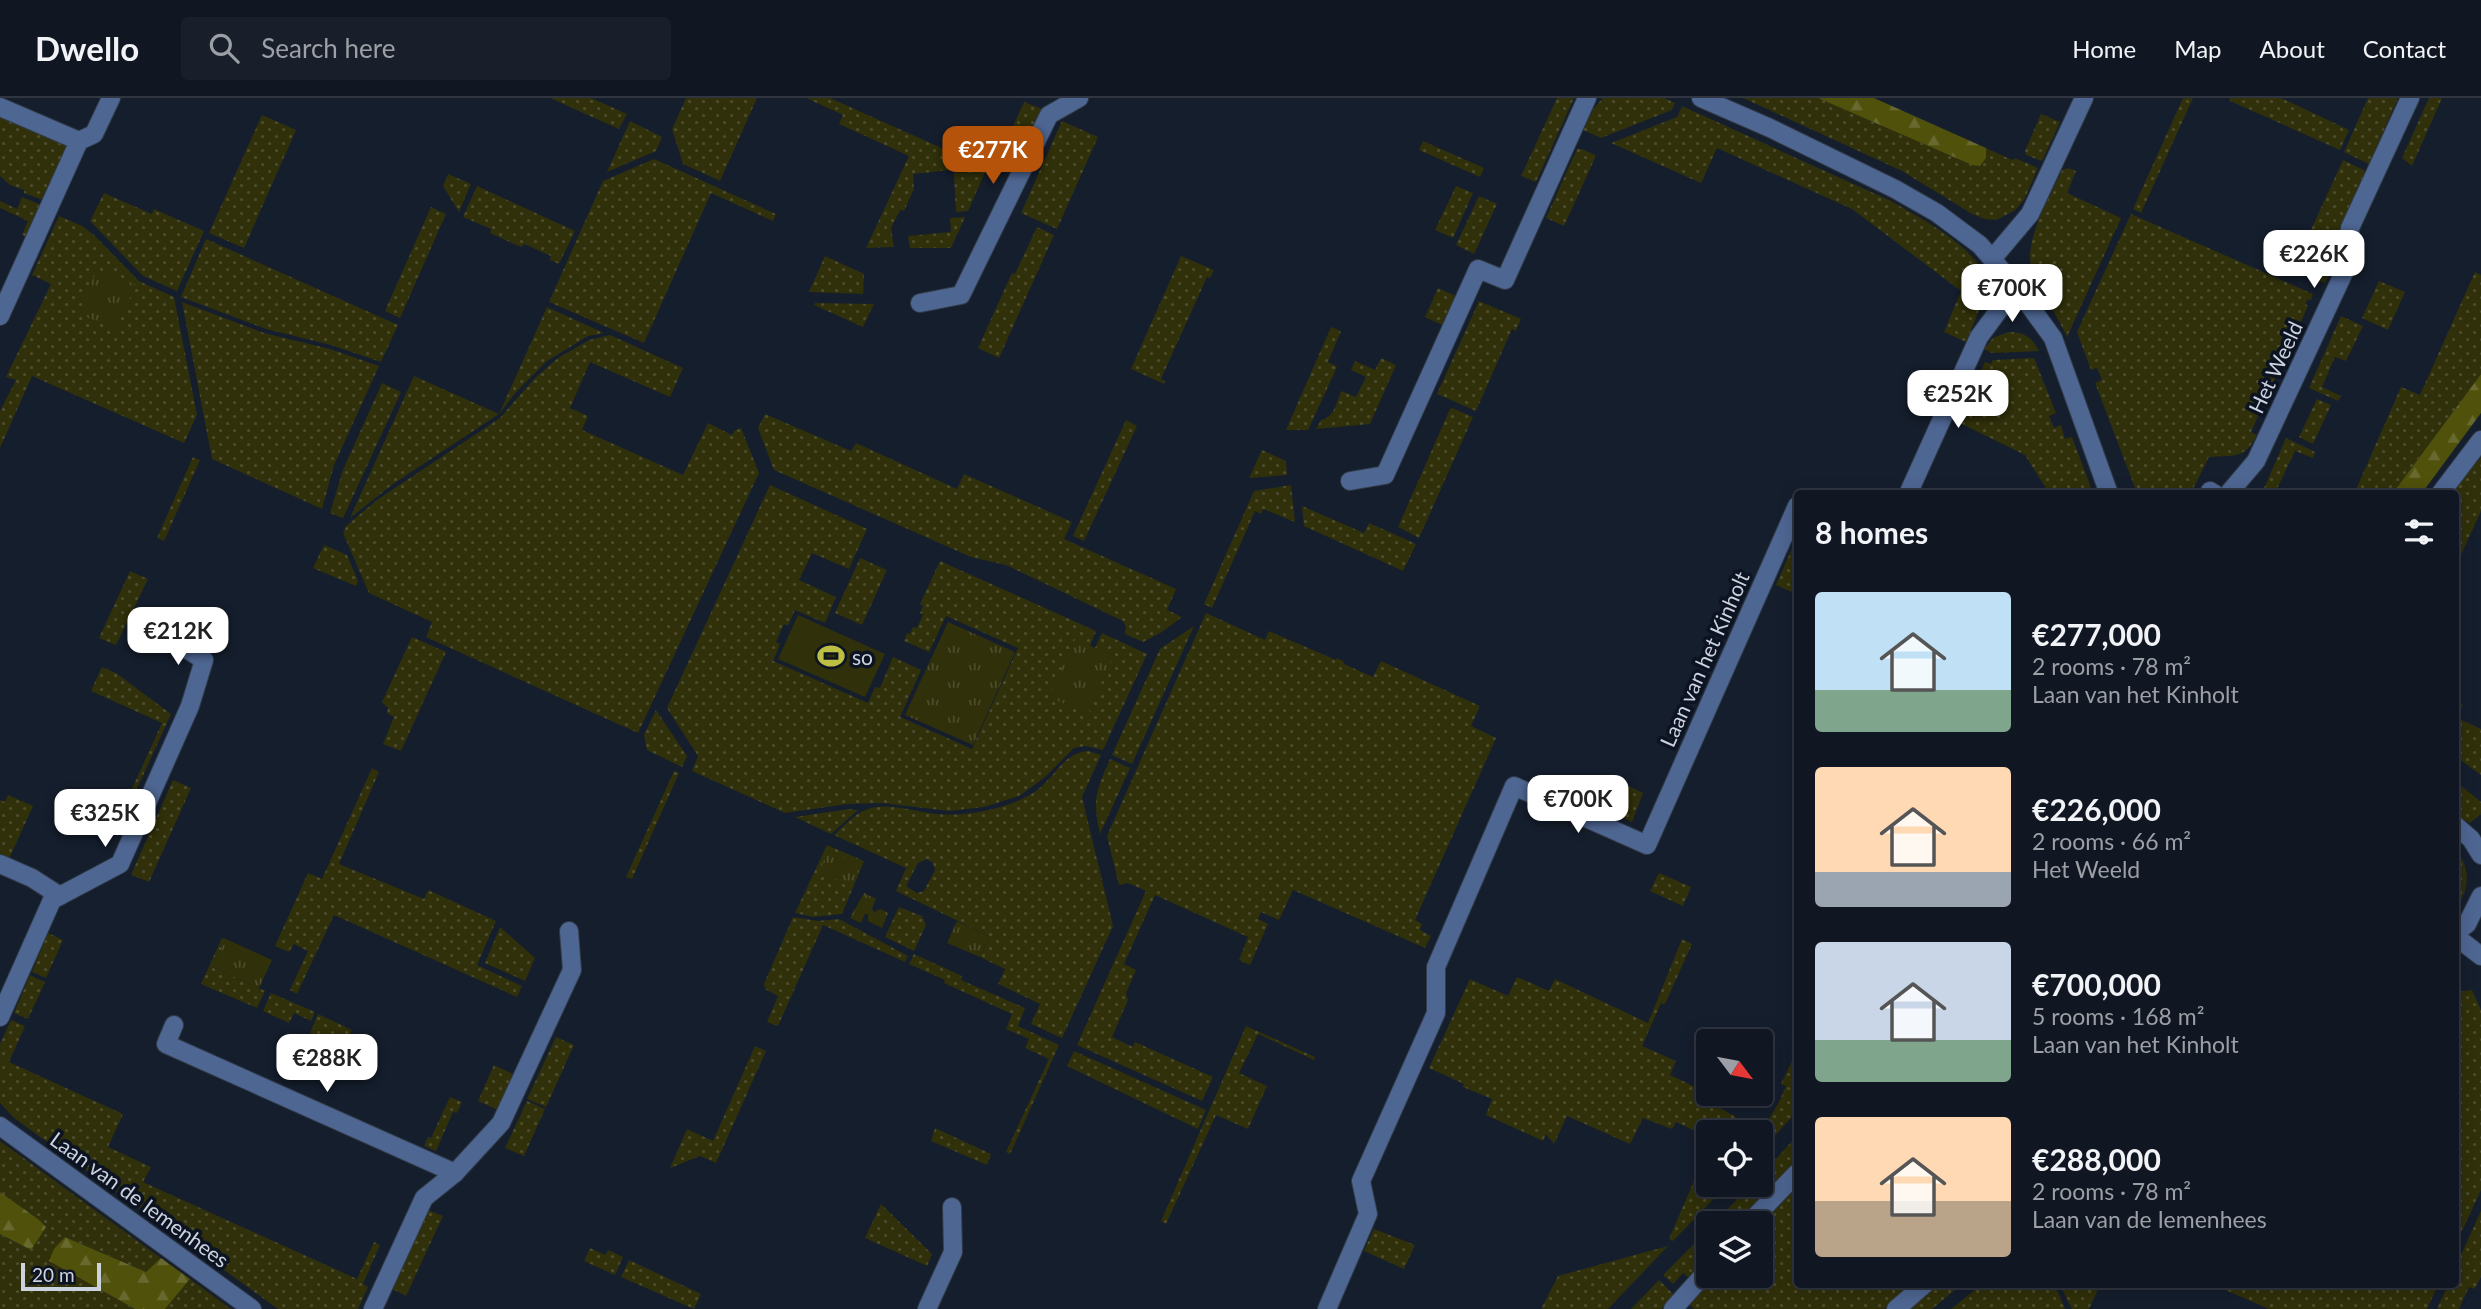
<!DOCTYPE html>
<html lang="en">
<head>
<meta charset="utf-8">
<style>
  :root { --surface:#101622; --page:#191f2a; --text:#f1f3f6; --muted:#9c9fa5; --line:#303540; --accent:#b45309 }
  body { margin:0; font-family:Lato,sans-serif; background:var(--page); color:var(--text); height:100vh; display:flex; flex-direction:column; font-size:26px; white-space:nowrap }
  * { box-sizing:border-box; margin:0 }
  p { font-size:23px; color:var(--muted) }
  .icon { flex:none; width:38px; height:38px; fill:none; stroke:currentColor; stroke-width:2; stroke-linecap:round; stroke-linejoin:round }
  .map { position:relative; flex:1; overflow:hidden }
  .details { position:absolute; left:1794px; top:392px; width:665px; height:798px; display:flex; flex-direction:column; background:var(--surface); border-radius:7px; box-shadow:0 4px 18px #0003,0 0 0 2px var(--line) }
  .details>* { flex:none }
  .needle { width:46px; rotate:122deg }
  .fabs { position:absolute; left:1696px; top:931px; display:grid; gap:14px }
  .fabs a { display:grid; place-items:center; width:77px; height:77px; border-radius:7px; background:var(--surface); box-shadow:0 4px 18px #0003,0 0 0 2px var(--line); font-size:35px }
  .scale { position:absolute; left:21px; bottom:18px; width:80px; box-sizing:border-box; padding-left:7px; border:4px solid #cdd3de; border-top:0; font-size:19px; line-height:24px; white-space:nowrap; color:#cdd3de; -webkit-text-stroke:5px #0c1423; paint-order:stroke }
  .price { position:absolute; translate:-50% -60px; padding:0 16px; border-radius:14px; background:#fff; color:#222; font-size:23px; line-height:46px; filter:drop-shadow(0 2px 4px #0008) }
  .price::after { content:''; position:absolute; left:50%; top:42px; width:21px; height:16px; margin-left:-10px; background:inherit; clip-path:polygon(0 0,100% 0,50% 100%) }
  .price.active { background:var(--accent); color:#fff }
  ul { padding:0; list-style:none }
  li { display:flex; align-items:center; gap:21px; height:175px; padding:0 21px }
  li span { display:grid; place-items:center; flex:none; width:196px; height:140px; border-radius:7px; color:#555 }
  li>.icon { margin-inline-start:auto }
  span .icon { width:84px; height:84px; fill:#fffc; stroke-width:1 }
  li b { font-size:30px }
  h2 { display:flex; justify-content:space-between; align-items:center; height:84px; padding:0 21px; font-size:30px }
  header { display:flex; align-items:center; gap:42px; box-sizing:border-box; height:98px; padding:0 35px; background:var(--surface); border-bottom:2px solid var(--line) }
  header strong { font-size:33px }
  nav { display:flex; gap:38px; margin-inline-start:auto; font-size:24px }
  .search { width:490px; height:63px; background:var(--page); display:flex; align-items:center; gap:18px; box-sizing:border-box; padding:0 24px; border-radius:7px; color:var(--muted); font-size:26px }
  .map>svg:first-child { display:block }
</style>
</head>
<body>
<header>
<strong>Dwello</strong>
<div class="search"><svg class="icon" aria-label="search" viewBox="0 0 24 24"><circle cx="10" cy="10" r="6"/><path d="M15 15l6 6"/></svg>Search here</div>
<nav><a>Home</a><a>Map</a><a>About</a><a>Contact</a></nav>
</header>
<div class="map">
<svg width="2481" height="1211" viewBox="0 0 2481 1211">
  <defs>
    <pattern id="grass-dots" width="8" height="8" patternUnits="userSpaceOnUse" patternTransform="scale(1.75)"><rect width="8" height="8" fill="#30300a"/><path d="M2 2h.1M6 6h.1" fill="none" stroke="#4d4d2d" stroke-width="1.8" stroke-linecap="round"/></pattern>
    <pattern id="forest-firs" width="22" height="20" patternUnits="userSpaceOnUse" patternTransform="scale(1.75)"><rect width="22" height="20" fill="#50510b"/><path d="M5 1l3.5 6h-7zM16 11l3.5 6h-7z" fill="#68692e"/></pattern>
    <pattern id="park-tufts" width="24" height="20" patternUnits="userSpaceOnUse" patternTransform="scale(1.75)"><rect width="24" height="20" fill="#30300a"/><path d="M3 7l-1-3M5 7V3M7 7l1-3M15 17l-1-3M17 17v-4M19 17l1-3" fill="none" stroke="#4d4d2d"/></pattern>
  </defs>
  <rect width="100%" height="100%" fill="#151e2d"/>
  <g fill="url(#grass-dots)" fill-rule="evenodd">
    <polygon points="550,0 591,0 627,16 619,31"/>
    <polygon points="686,0 757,0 720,83 683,66 672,31"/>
    <polygon points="806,0 830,0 975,65 988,65 987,68 913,76 914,91 904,113 900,112 891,130 894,149 866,150 909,58 839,26 843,17"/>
    <polygon points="1557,0 1574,0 1536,84 1521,78"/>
    <polygon points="1603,0 1664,0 1675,5 1672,12 1601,40 1583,32 1594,10"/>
    <polygon points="1743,0 1818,0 1972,67 1986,60 1986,50 2012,62 2015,60 2038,70 2024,102 2014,113 1996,122 1985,121 1972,116 1902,73"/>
    <polygon points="2183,0 2193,0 2141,115 2133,111"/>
    <polygon points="2229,0 2281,0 2349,32 2340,52 2230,3"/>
    <polygon points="2368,0 2398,0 2369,66 2344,54"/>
    <polygon points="2429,0 2442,0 2412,68 2402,60"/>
    <polygon points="1024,4 1042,11 1018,65 1000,57"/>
    <path d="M1682 8 1891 103C1918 119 1959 140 1978 166 1983 174 1985 184 1987 193L1966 244 1944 234 1961 193 1852 111 1717 50 1701 85 1611 45 1677 19Z"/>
    <polygon points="0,16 68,47 43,102 24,95 24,92 10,87 0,78"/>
    <polygon points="2041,16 2060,24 2042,63 2026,57 2025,53"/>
    <polygon points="262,17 296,32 244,150 209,135"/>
    <polygon points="630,23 662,39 656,53 607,74"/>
    <polygon points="1062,23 1098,39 1057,131 1021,115"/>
    <polygon points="1423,43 1484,70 1480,79 1419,52"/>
    <polygon points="1577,51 1582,51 1595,57 1595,60 1564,128 1546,120"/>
    <polygon points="654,61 776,116 773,123 711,95 644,245 549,204 603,83"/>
    <polygon points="2343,62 2366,73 2326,162 2334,166 2325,185 2317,182 2314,167 2298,160"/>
    <path d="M2068 70 2076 73 2067 95 2121 120 2067 239C2058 219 2045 201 2035 181 2018 149 2049 102 2062 72Z"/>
    <polygon points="986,72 968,113 956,114 954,75"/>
    <polygon points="448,76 471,86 459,114 443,88"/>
    <polygon points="477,88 575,133 559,166 550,162 551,158 524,146 521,149 490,135 491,131 463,119"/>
    <polygon points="1456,88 1473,95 1453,140 1435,132"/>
    <polygon points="104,95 152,116 154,111 204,133 177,193 143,178 90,123"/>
    <polygon points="1479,98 1497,106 1474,156 1456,147"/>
    <polygon points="22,99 41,107 27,139 22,137 28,123 0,110 0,103 17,111"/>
    <polygon points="431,109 446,116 400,220 385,213"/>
    <path d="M2131 116 2313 196 2311 202 2308 201 2305 206 2308 208 2251 334 2257 337C2244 362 2234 357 2209 359L2191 395H2137L2095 285 2102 282 2097 270 2091 272 2077 234Z"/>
    <polygon points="59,118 82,128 94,137 139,183 174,199 197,317 184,345 32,278 0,350 0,313 16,282 6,279 51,186 32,177"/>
    <polygon points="965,119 951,150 910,150 908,138 951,134 950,120"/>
    <polygon points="1037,129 1054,137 999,260 978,250 1012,175 1015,176"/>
    <polygon points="206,141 398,227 381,264 331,247 266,231 181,199"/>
    <polygon points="825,158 864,176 863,196 809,194"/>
    <polygon points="1181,158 1214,172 1210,180 1207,179 1161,281 1165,283 1164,286 1131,271"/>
    <polygon points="2475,174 2481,177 2481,276 2393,395 2354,396 2401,289 2420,297"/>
    <polygon points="2379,183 2405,194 2388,232 2362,220"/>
    <polygon points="1438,190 1456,198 1442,227 1425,219"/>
    <polygon points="1479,203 1521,221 1516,233 1512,231 1476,313 1437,296"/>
    <polygon points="182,204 264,235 330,251 379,268 334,367 322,411 212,361"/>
    <polygon points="815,205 874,206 863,229 814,207"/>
    <polygon points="547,209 604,235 588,238 547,263 517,293 499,316 393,386 350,420 414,278 499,316"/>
    <polygon points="2341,218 2363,228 2346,263 2335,259 2322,289 2341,298 2338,303 2309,290"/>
    <polygon points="1331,229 1341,233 1328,264 1337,269 1308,332 1286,332"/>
    <path d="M2008 234C2024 234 2032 239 2039 253L1992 255 1984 251 1993 240Z"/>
    <polygon points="610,237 683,270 670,299 590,264 570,310 588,318 582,332 683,377 708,325 732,337 734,333 741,330 759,375 638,635 426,539 432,524 369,495 343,435 346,428 377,402 500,320 534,281 558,260 589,242"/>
    <path d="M1381 260 1396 267 1370 326 1316 331 1321 322C1334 320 1337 304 1341 293L1356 299 1366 279 1351 272 1355 263 1375 272Z"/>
    <polygon points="2034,260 2056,315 2049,318 2054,330 2061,327 2065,341 2072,339 2093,395 2049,395 2025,357 1958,324 1985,264 1991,266 1993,262"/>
    <polygon points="382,285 401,294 343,420 330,415 343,372"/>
    <polygon points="2317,301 2331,307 2313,346 2299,339"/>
    <polygon points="1452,310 1473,319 1419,440 1398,429 1450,311"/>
    <polygon points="765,316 851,353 856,345 957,391 964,376 1072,424 1064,441 1176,491 1167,512 1182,519 1162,534 1143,544 1125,536 1126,529 1123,523 1006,467 971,459 774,372 758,330"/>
    <polygon points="1126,322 1137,328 1084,443 1073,438"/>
    <polygon points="2286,340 2315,354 2313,360 2295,353 2275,395 2262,395"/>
    <polygon points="1262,352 1286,363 1287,377 1249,380"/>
    <polygon points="193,359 200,362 164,443 157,440"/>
    <polygon points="2481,359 2481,413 2455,470 2455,396 2452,395"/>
    <polygon points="770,387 867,431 849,471 812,455 799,482 836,499 825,525 795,512 788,528 784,526 776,544 780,546 773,563 868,605 875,589 880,590 893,559 921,572 900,619 972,651 1018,550 946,518 929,554 904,543 907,535 910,536 913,529 917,530 923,517 920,515 923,508 920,506 940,463 1096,533 1090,548 1075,542 1113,558 1095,550 1102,535 1147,556 1103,652 1085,648 1074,650 1044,680 1019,698 984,709 949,713 882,705 847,706 785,715 692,673 698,658 667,610"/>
    <polygon points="1291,387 1295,424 1263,411 1261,416 1255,413 1212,510 1204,506 1254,393"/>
    <polygon points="1302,408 1364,435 1369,425 1416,446 1403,473 1304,428"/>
    <polygon points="1797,439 1797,487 1792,494 1776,487"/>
    <polygon points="324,447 347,457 358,483 356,488 313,470"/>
    <polygon points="860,460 887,472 862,527 835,515"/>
    <polygon points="130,473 148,481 116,547 99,540"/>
    <polygon points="1206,515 1265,542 1269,533 1336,562 1337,560 1343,563 1344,566 1373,579 1381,563 1480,608 1471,628 1496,640 1415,822 1422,826 1420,832 1431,838 1425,850 1293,792 1279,822 1261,814 1258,821 1268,826 1250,867 1239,862 1248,839 1155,797 1124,866 1136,872 1126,895 1128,902 1112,939 1133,949 1135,944 1213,979 1202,1003 1077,947 1146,793 1128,785 1119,787 1107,738"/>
    <polygon points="1194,528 1132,666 1112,657 1160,551"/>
    <polygon points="412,539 446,554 401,653 383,646 394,619 387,615 388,610 382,604"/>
    <polygon points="102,569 116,575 171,616 124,719 120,717 162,625 91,593"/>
    <polygon points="2455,604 2463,607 2457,620 2481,631 2481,677 2455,658"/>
    <polygon points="656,612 687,658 682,669 647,652 644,637"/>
    <path d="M1088 653 1101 657 1082 699 1113 828 1062 940 1031 926 1040 906 998 886 1005 871 980 859 989 838 896 793 906 770 834 737C843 729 852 718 863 713 884 702 914 714 937 716 957 718 980 715 1000 709 1017 704 1034 697 1046 684 1060 670 1067 655 1088 653ZM927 761 933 765 935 772 924 793 917 795 906 788 918 765Z"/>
    <path d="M1110 661 1130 670 1100 736C1092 700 1096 694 1110 661Z"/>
    <polygon points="372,670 379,674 339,766 424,801 428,792 496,823 477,867 522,888 517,899 334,817 297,896 290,892 308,853 294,846 289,854 275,848 308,775 322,781"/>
    <polygon points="674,673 679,675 632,781 626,779"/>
    <polygon points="173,682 191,690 149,784 131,777"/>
    <polygon points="2455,683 2481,704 2481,716 2470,725 2455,716"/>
    <polygon points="1620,684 1643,695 1632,724 1605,712"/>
    <polygon points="8,697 33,708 9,761 0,757 0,702 5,704"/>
    <polygon points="849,711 858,712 831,736 795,719"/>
    <polygon points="827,747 864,763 842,816 813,819 795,815"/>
    <path d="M2455 750C2471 769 2470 793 2455 812Z"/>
    <polygon points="1659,775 1691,789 1683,808 1650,793"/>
    <polygon points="899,809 922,818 926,827 914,853 885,839"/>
    <polygon points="793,819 818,823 839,821 908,858 905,864 823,827 778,928 767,924 778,898 765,891 764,886"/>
    <polygon points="500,829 535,860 525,883 485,865"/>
    <polygon points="48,835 63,842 46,880 32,874"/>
    <polygon points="222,840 226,841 213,869 265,893 257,910 201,886"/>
    <polygon points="1682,841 1692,846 1665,906 1661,905 1642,948 1676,963 1670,977 1708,995 1705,1001 1761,1034 1779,1004 1786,988 1781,986 1797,952 1797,1014 1761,1052 1760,1034 1708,1034 1708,1039 1676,1024 1672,1031 1643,1020 1630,1046 1567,1018 1554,1046 1546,1036 1543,1043 1486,1017 1492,1001 1463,989 1464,986 1429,970 1470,881 1508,898 1517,879 1549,893 1555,881 1648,925"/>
    <polygon points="914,856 962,878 961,882 1025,910 1018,928 1059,947 1010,1056 1006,1054 1049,961 1025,950 1029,941 1006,931 1012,916 944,885 945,882 909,866"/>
    <polygon points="30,877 45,884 28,921 14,915"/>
    <polygon points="2472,892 2481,912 2481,1092 2455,1148 2455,894"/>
    <polygon points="271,895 315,914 311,923 294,915 289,925 263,913"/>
    <polygon points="318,916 352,932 344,950 310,935"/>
    <polygon points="11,922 25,928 9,964 123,1016 108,1049 151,1069 143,1084 357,1181 374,1144 380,1147 363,1186 368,1189 358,1211 278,1211 14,1020 0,1005 0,946"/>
    <polygon points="1246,928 1315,959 1314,962 1258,936 1239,975 1267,988 1248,1031 1216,1017 1166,1126 1161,1123"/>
    <polygon points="556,939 574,947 546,1009 527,1001"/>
    <polygon points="755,948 766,953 716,1065 700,1058 670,1070 687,1031 713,1043"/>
    <polygon points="1074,953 1206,1012 1198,1031 1067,968"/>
    <polygon points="494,967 513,976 498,1012 478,1003"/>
    <polygon points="450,999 462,1004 457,1015 453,1014 436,1053 424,1048 428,1039 431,1040"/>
    <polygon points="527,1003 545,1011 524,1058 505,1050"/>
    <polygon points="935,1030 991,1056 987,1067 931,1043"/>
    <polygon points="1797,1038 1797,1064 1740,1125 1714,1125 1751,1087 1760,1087 1761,1077"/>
    <polygon points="0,1043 161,1160 146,1174 65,1139 49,1163 135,1211 0,1211 0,1136 31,1152 38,1121 0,1094"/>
    <polygon points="1708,1050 1708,1087 1727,1087 1673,1143 1669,1141"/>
    <polygon points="1797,1087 1797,1186 1914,1187 1884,1211 1694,1211 1688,1204 1712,1178 1760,1178 1761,1126"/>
    <polygon points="881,1106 932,1156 927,1168 865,1140"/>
    <polygon points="428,1112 443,1118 406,1198 392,1191"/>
    <polygon points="2481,1113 2481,1178 2475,1191 2469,1189 2459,1211 2437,1211 2448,1187 2455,1186 2455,1170"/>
    <polygon points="1374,1131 1415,1147 1404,1171 1364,1153"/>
    <polygon points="1708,1132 1708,1159 1689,1180 1683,1175 1673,1186 1663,1177"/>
    <polygon points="1668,1148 1608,1211 1541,1211 1558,1178"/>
    <polygon points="590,1150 605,1157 608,1152 623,1159 615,1177 584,1163"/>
    <polygon points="629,1162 701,1196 694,1211 621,1179"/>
    <polygon points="190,1181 231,1211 165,1211"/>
    <polygon points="1659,1182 1674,1197 1661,1211 1631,1211"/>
    <polygon points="1940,1186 1961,1187 1932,1211 1910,1211"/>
    <polygon points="1981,1187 2051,1187 2058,1194 2065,1211 1951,1211"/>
    <polygon points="2060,1187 2100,1187 2089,1211 2072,1211"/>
    <polygon points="2214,1187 2438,1187 2427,1211 2269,1211"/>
  </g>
  <g fill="url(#forest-firs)">
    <polygon points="1818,0 1874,0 1986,50 1986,60 1980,68 1972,67"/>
    <polygon points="2481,276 2481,315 2422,395 2393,395"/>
    <polygon points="0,1094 38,1121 46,1129 31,1152 0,1136"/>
    <polygon points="65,1139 146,1174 161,1160 190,1181 165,1211 135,1211 49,1163 54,1151"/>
  </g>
  <g fill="url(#park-tufts)">
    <polygon points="97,171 136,187 116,230 78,216"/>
    <polygon points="948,524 1015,554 973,647 905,617"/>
    <polygon points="1075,541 1113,558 1088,616 1049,599"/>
    <polygon points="835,755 856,763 858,775 856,782 846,786 822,775 822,767 826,758"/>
    <polygon points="864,795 876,801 872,811 874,814 880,811 888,815 882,830 868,823 868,816 865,816 861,825 850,820"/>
    <polygon points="957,823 989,838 980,859 947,845"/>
    <polygon points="226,841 272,862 259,890 213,869"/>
  </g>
  <polygon fill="#30300a" points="798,517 885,556 865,599 778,561"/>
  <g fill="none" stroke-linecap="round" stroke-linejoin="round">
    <defs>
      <g id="minor">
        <polyline points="1701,0 1770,30 1895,91 1937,115 1980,147 2016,189 2053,240 2109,396"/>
        <polyline points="0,9 79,43 94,36 111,0"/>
        <polyline points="1992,161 2030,116 2084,0"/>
        <polyline points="920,205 961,197 1049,17 1079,0"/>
        <polyline points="0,218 79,43"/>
        <polyline points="1350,383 1385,377 1478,171 1505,182 1587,0"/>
        <polyline points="2210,393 2215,396"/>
        <polyline points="1908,396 1979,239 2016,189"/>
        <polyline points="2228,396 2256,363 2346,170 2350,130 2410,0"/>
        <polyline points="2440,396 2481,342"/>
        <polyline points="2455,727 2471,741 2481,757"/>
        <polyline points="0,766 32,780 60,798"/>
        <polyline points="2455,835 2467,826 2481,798"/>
        <polyline points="2455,838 2481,858"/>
        <polyline points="0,919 52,802 120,766 190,608 204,562 172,542"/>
        <polyline points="174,927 166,946 455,1075"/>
        <polyline points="0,1028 252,1211"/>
        <polyline points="1749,1125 1797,1075"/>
        <polyline points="373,1211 424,1100 455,1075 501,1025 572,872 569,833"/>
        <polyline points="927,1211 953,1154 952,1109"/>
        <polyline points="1327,1211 1368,1116 1361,1083 1436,915 1436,869 1514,688 1647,747 1797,408"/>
        <polyline points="1673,1211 1708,1172"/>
        <polyline points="1896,1211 1925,1186"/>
      </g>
    </defs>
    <use href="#minor" stroke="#323b49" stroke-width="20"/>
    <use href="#minor" stroke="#4e6692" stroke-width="18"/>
  </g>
  <defs>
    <symbol id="stadium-bare" viewBox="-9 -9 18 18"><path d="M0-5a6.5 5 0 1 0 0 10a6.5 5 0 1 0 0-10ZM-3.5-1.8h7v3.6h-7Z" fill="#bdbf43" stroke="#0c1423" stroke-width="2.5" paint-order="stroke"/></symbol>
  </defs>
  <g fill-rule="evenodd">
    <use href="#stadium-bare" x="812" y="539" width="38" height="38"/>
  </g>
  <g text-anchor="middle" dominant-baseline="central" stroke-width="7" stroke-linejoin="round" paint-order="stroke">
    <g font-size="21" fill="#cdd3de" stroke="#0c1423">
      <text transform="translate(2275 269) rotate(-65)">Het Weeld</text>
      <text transform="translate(1704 561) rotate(-66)">Laan van het Kinholt</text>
      <text transform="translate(140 1101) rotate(36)">Laan van de Iemenhees</text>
    </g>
    <g font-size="21" fill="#cdd3de" stroke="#0c1423" text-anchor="start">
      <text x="852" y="558">so</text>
    </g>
  </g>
</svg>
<div class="fabs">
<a><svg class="needle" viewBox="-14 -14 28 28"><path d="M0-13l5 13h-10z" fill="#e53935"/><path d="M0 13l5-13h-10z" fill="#9c9fa5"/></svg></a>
<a><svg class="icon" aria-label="locate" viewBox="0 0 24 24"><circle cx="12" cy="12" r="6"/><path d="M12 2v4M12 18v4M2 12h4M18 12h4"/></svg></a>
<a><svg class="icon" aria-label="layers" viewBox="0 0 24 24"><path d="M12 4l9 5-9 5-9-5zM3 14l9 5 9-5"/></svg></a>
</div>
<div class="scale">20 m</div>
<b class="price active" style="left:993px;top:88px">€277K</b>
<b class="price" style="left:2314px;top:192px">€226K</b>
<b class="price" style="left:2012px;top:226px">€700K</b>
<b class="price" style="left:1958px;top:332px">€252K</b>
<b class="price" style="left:178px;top:569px">€212K</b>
<b class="price" style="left:1578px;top:737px">€700K</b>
<b class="price" style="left:105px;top:751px">€325K</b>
<b class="price" style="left:327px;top:996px">€288K</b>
<section class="details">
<h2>8 homes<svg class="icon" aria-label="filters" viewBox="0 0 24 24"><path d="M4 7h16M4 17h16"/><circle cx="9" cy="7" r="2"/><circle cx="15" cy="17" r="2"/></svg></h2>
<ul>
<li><span style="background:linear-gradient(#bfe0f5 70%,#7fa58c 0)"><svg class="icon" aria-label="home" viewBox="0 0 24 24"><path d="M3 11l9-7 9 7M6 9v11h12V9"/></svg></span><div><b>€277,000</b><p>2 rooms · 78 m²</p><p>Laan van het Kinholt</p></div></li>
<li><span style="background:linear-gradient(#ffd9b3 75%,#9aa5b1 0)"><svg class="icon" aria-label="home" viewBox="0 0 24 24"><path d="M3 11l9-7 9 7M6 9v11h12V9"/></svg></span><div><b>€226,000</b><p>2 rooms · 66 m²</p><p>Het Weeld</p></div></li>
<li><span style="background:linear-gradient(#c9d6e8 70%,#7fa58c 0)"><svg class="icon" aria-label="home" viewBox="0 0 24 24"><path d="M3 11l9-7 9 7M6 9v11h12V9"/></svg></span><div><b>€700,000</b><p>5 rooms · 168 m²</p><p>Laan van het Kinholt</p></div></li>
<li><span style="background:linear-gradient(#ffd9b3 60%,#b9a48a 0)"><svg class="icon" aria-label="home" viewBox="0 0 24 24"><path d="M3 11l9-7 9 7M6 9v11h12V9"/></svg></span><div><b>€288,000</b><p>2 rooms · 78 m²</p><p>Laan van de Iemenhees</p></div></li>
</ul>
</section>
</div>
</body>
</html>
